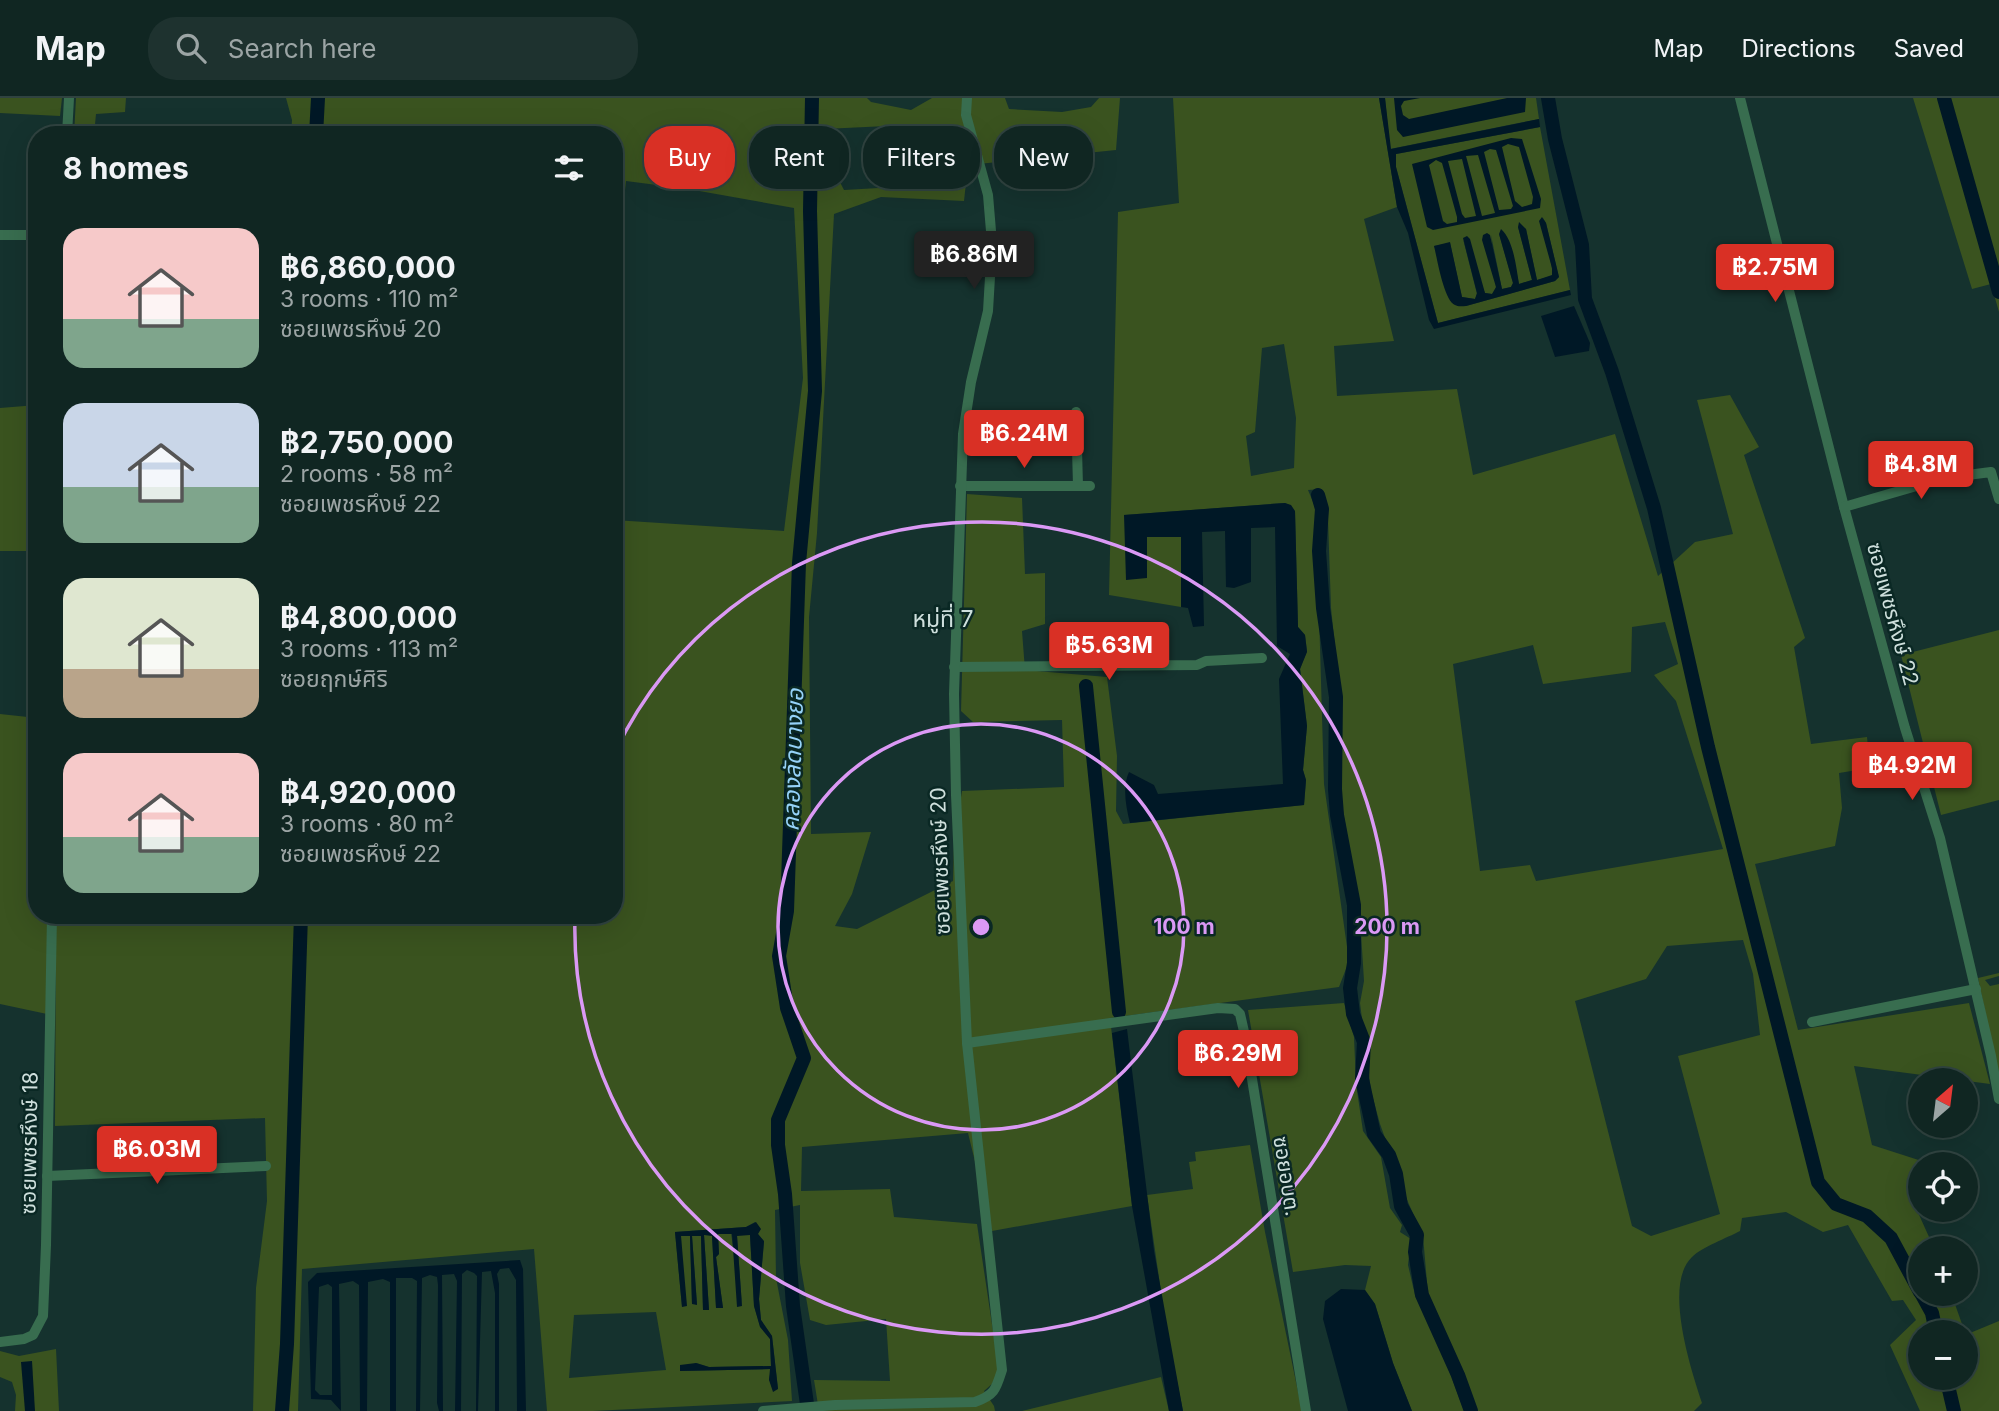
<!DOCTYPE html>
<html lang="en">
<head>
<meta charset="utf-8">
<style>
  :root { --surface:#102622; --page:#1e322f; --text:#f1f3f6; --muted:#9ca5a5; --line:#304340; --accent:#d93025 }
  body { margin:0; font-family:Inter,"Noto Sans Thai",sans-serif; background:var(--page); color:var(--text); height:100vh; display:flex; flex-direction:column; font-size:26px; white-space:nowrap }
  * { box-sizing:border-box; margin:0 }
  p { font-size:23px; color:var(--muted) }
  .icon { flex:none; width:38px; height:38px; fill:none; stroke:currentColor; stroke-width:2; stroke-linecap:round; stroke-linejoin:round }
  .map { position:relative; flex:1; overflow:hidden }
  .details { position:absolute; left:28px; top:28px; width:595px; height:798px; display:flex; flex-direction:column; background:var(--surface); border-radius:28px; box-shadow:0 7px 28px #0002,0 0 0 2px var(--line) }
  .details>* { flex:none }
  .top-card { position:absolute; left:644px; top:28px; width:665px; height:63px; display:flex; gap:14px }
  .needle { width:46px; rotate:28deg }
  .buttons { position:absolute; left:1908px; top:970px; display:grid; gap:14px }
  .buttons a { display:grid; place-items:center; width:70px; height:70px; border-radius:50%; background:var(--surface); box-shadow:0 7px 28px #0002,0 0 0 2px var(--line); font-size:35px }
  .price { position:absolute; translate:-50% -60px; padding:0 16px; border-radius:7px; background:var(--accent); color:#fff; font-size:23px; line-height:46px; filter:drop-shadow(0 2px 4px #0008) }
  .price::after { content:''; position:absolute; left:50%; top:42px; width:21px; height:16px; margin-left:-10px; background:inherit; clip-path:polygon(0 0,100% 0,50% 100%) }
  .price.current { background:#222; color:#fff }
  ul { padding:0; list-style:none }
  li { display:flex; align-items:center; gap:21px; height:175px; padding:0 35px }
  li span { display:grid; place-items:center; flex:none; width:196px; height:140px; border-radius:21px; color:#555 }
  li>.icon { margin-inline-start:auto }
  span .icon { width:84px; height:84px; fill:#fffc; stroke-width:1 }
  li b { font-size:30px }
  h2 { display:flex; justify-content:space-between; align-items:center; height:84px; padding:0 35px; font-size:30px }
  .tag { padding:0 24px; border-radius:28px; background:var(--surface); box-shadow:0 7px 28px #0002,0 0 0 2px var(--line); font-size:24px; line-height:63px }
  .tag.current { background:var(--accent); color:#fff }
  header { display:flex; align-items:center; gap:42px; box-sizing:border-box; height:98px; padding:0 35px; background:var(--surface); border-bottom:2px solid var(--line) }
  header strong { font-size:33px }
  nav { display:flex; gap:38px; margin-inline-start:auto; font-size:24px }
  .search { width:490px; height:63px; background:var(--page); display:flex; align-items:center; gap:18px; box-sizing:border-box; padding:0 24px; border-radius:28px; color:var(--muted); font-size:26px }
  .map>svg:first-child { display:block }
</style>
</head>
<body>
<header>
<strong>Map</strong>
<div class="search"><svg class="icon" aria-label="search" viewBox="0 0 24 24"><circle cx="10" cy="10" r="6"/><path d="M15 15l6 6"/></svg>Search here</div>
<nav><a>Map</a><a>Directions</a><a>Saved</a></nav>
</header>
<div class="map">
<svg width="1999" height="1313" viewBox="0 0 1999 1313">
  <rect width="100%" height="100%" fill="#15322e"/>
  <g fill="#3a531f" fill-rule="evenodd">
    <polygon points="0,0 62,0 60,18 0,15"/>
    <polygon points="76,0 126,0 125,14 96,16 94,37 74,37"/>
    <path d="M286 0H867L871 4 911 12 932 0H1005L1009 11 1062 14 1091 9 1099 0H1120L1116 52 968 67 950 32 908 27 824 31 830 65 844 92 966 85 964 103 881 99 834 116 817 435 809 519 811 736 871 734 852 796 835 828 857 831 953 783 954 743 962 693 1064 689 1062 622 973 624 961 613 967 396 1022 400 1025 476 1045 475V526L1022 533 1025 572 1107 579 1117 658 1116 713 1123 726 1304 707 1306 682 1303 672 1307 628 1300 571 1307 553 1305 537 1298 529 1295 414 1291 408 1285 405 1124 417 1147 439H1181V509L1109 497 1118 114 1179 105 1173 0H1379L1397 109 1364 121 1394 243 1334 248 1337 298 1457 291 1473 377 1615 336 1658 478 1695 444 1733 436 1697 302 1730 297 1759 349 1744 357 1805 540 1794 549 1811 646 1867 639 1870 670 1839 675 1842 710 1835 748 1755 766 1798 932 1969 905 1990 986 1854 968 1872 1047 1931 1066H1920V1093L1911 1099 1934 1150H1920V1195H1951L1962 1226 1970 1235 1999 1223V1313H1920L1890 1247 1916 1222 1903 1202 1892 1203 1848 1127 1823 1134 1786 1114 1742 1120 1740 1133C1727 1140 1702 1149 1692 1159 1663 1186 1691 1272 1702 1305L1694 1313H1474L1428 1196 1423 1138 1408 1104 1380 1026 1371 993 1360 905 1364 883 1359 803 1341 702V605L1331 510 1328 422 1322 391 1308 392 1316 411 1324 686 1349 863 1339 889 1110 920 1132 1108 992 1133 968 1035 802 1049 801 1093 890 1091 894 1119 977 1126 999 1273 992 1286 984 1293 994 1308 995 1313H819L814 1282 890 1283 886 1221 826 1227 810 1222 800 1165V1107L775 1112 776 1180 788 1242 792 1303 593 1313H547L534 1151 302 1171 298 1313H253L256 1190 267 1103 265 1020 55 1028 56 817H208L221 823 224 817H264L265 826 284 822V817H614V422L784 433 803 280 794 110 688 91 626 83 614 195V37H291L292 22ZM1284 246 1296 320 1294 370 1251 378 1246 338 1255 334 1262 250ZM1665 524 1678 566 1654 577 1676 603 1723 751 1536 783 1530 767 1480 773 1453 566 1533 547 1543 586 1631 574 1632 529ZM1743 842 1753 876 1760 937 1678 958 1720 1116 1651 1138 1632 1128 1575 903 1646 881 1667 848ZM755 1124 758 1136 764 1144 759 1201 761 1222 772 1238 778 1291 769 1282 771 1271 680 1273 696 1265 709 1269 771 1268 770 1241 760 1228 754 1208 750 1137H737L742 1208 731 1135H718L719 1156 716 1159 723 1210 716 1209 712 1137H704L709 1211 703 1212 701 1137 692 1138 697 1206H692L690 1138H681L682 1209 675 1134 746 1129ZM656 1214 666 1272 569 1280 574 1217ZM1920 1234H1965V1279H1920Z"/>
    <polygon points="1385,0 1536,0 1539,21 1390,51"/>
    <polygon points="1913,0 1999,0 1999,214 1991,186 1972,191"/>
    <path d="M1540 29 1570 192 1438 225 1396 69V56ZM1543 120 1546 125 1559 179 1555 183 1466 208 1434 148 1450 145 1462 199 1475 201 1477 196 1463 141 1485 195 1492 196 1496 192V189L1491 137 1502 191 1511 189 1513 185 1499 136 1513 157 1519 186 1532 182 1518 129 1526 131 1537 182 1552 178V171Z"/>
    <polygon points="37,307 37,453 0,453 0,310"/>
    <polygon points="1999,532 1999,702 1941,717 1901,557"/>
    <polygon points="0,616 37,620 37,817 48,817 47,916 0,906"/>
    <polygon points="1999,875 1999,878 1985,882 1990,888 1999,886 1999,979 1978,880"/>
    <polygon points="1344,905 1354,939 1356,986 1363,1033 1381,1059 1390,1110 1402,1127 1400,1134 1411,1141 1408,1167 1415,1197 1443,1256 1464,1313 1412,1313 1393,1265 1375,1206 1365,1192 1371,1168 1345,1167 1293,1174 1248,912"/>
    <polygon points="1250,1047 1265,1134 1302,1313 1183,1313 1166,1228 1147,1097 1193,1091 1189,1064 1196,1063 1195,1054"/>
    <polygon points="56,1251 59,1313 15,1313 16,1297 12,1284 0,1279 0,1253 19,1258"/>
    <polygon points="1161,1279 1169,1313 1022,1313"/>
  </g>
  <g fill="#001826" fill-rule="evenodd">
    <polygon points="1379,0 1385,0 1391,51 1539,21 1540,29 1396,56 1396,69 1438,225 1570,192 1571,197 1434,231 1429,222 1408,135 1397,109"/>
    <polygon points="1394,0 1420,0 1404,3 1401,8 1403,17 1409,21 1507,0 1526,0 1525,14 1403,39 1397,32"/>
    <path d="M1511 40 1522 41 1541 101 1540 110 1433 132 1427 129 1412 66ZM1508 46 1519 49 1533 99 1532 106 1522 109 1515 103 1502 49ZM1490 51 1496 52 1513 108 1511 111 1499 112 1484 54ZM1478 57 1495 115 1482 118 1466 58ZM1462 61 1476 118 1465 120 1462 116 1448 63ZM1436 62 1442 65 1457 119V124L1447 126 1443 123 1429 67Z"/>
    <path d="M1542 119 1546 125 1559 179 1555 183 1466 208C1463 208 1458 209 1455 207 1444 203 1437 160 1434 148L1450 144 1462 199 1475 201 1477 195 1463 140 1467 138 1470 141 1485 195 1492 196 1496 189 1482 142 1483 137 1487 135 1490 137 1502 191 1511 189 1513 185 1499 136 1501 131C1514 143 1516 169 1519 186L1532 182 1518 129 1519 124 1526 131 1537 182 1552 177V170L1539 123Z"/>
    <polygon points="1574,208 1590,245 1589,253 1555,259 1541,218"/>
    <path d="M1285 405 1291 407 1295 413 1298 529 1305 537 1307 554 1300 571 1307 628 1303 672 1306 682 1304 707 1130 725C1126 709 1122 689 1129 674L1154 687 1158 696 1283 686 1279 581 1290 556 1277 548 1275 429 1251 430V484L1234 490 1226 489 1225 433 1202 434 1204 528 1193 529 1188 510 1181 509V439H1147V480L1126 482 1124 417Z"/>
    <polygon points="1127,931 1154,1153 1183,1313 1169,1313 1132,1108 1112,935"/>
    <polygon points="756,1124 761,1131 758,1136 764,1143 759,1201 761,1222 772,1238 778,1291 773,1294 769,1282 770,1271 680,1273 680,1267 696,1265 709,1269 771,1268 770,1241 760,1229 754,1208 750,1137 737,1138 742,1208 737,1209 732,1136 718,1136 719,1156 716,1159 723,1210 716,1210 712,1138 704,1137 709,1212 703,1212 701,1138 692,1138 697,1207 692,1206 690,1138 681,1138 687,1208 682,1209 675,1134 746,1129"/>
    <path d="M520 1162 523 1171 526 1313H517L516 1182 509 1170 500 1171 497 1176 499 1186V1313H495V1195L491 1173 482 1174 478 1313H476L477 1178 474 1175 467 1172 462 1176 461 1313H455L457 1183 454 1176 442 1177 443 1313H439L437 1305 438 1187 437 1179 430 1177 422 1180 420 1313H416L417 1183 412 1180H396V1313H390V1184L383 1181 368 1184 367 1313H360L359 1187 353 1183 339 1186 341 1313 331 1302 311 1301 308 1184 317 1175ZM328 1186 332 1189V1297H320L315 1292 319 1189Z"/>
    <polygon points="1341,1191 1365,1192 1375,1206 1393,1265 1412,1313 1348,1313 1323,1221 1325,1203"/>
    <polygon points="32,1263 35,1313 25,1313 21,1264"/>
  </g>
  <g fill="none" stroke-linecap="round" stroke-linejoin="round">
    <g stroke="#001826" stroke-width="14">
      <polyline points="1548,0 1555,41 1582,147 1585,201 1612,274 1654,410 1708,649 1818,1084 1836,1106 1867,1118 1891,1140 1920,1194"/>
      <polyline points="1944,0 1999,194"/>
      <polyline points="316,37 318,0"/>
      <polyline points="1318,397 1322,411 1319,453 1323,510 1336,599 1335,691 1337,717 1354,807 1354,865 1350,890 1353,916 1364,944 1362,981 1374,1036 1389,1057 1396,1076 1401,1108 1417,1137 1415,1154 1422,1197 1458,1277 1471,1313"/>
      <polyline points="1086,588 1119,914"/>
      <polyline points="1921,1195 1932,1215 1936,1234"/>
      <polyline points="1946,1279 1954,1313"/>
      <polyline points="282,1313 287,1246 301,817"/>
      <polyline points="808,1313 793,1208 785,1096 778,1047 778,1022 804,960 787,910 779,858 787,813 799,465 815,293 810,113 812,0"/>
    </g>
    <g stroke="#386d4f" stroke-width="10">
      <polyline points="1740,0 1844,409 1905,630 1940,740 1991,958 1999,1001"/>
      <polyline points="67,37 69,0"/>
      <polyline points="0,137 37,137"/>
      <polyline points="1076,314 1078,388"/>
      <polyline points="960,388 1090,388"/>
      <polyline points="1844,409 1944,380 1991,374 1999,401"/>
      <polyline points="954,569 1197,567 1206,563 1262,560"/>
      <polyline points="1812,924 1976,891"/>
      <polyline points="967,945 1218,910 1235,911 1240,916 1245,938 1306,1313"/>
      <polyline points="47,1078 266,1068"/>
      <polyline points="0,1244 24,1241 33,1237 43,1218 46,1147 52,817"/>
      <path d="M763 1313 835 1307 975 1304C995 1297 996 1291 1002 1272L967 945 956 697 954 596 963 336 971 284 988 213 990 179 991 133 988 97 966 17 967 0"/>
    </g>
  </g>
  <g fill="none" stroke="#db99f5" stroke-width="3.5">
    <circle cx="981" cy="829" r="203"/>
    <path d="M615 654A406 406 0 1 1 575 818"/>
  </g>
  <g text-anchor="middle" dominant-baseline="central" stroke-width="5" stroke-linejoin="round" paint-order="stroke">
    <g font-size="21" fill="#cedfdc" stroke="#0a2824">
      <text transform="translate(1893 516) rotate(75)">ซอยเพชรหึงษ์ 22</text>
      <text transform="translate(940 763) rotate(-92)">ซอยเพชรหึงษ์ 20</text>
      <text transform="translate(29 1045) rotate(-89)">ซอยเพชรหึงษ์ 18</text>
      <text transform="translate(1287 1078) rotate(81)">ซอยอบต.</text>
    </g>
    <g font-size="23" fill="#cedfdc" stroke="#0a2824">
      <text x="943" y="521">หมู่ที่ 7</text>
    </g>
    <g font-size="23" font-style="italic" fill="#95d2f8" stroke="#0a2824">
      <text transform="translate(793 662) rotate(-88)">คลองลัดบางยอ</text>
    </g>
  </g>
  <circle cx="981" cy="829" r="10" fill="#db99f5" stroke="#0a2824" stroke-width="3.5"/>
  <g font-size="21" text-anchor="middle" font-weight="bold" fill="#db99f5" stroke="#0a2824" stroke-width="5" stroke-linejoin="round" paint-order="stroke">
    <text x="1184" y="836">100 m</text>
    <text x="1387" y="836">200 m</text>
  </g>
</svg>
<div class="buttons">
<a><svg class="needle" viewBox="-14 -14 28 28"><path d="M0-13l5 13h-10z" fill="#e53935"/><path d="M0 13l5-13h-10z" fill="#9ca5a5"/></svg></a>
<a><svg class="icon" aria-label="locate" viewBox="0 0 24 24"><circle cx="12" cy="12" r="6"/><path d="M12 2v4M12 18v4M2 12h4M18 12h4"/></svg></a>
<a>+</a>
<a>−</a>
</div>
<b class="price current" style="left:974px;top:193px">฿6.86M</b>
<b class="price" style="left:1775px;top:206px">฿2.75M</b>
<b class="price" style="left:1024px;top:372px">฿6.24M</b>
<b class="price" style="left:1921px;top:403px">฿4.8M</b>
<b class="price" style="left:1109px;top:584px">฿5.63M</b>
<b class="price" style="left:1912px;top:704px">฿4.92M</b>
<b class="price" style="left:1238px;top:992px">฿6.29M</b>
<b class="price" style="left:157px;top:1088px">฿6.03M</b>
<div class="top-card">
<a class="tag current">Buy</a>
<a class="tag">Rent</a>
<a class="tag">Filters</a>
<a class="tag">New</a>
</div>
<section class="details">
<h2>8 homes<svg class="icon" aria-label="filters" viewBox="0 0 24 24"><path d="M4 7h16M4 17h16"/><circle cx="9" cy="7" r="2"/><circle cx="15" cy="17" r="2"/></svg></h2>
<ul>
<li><span style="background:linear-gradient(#f6c9c9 65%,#7fa58c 0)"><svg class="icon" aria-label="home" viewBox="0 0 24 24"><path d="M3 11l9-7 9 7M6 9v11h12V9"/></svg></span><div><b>฿6,860,000</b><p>3 rooms · 110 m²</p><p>ซอยเพชรหึงษ์ 20</p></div></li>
<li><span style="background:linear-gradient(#c9d6e8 60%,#7fa58c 0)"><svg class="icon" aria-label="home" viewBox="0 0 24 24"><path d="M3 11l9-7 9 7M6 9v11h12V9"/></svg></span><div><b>฿2,750,000</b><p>2 rooms · 58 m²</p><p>ซอยเพชรหึงษ์ 22</p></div></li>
<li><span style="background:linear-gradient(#dfe7d0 65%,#b9a48a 0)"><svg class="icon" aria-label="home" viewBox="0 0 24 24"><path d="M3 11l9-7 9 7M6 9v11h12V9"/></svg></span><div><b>฿4,800,000</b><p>3 rooms · 113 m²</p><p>ซอยฤกษ์ศิริ</p></div></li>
<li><span style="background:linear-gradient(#f6c9c9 60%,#7fa58c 0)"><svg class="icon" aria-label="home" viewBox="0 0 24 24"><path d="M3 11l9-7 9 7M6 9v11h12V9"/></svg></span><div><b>฿4,920,000</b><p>3 rooms · 80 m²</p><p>ซอยเพชรหึงษ์ 22</p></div></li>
</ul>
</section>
</div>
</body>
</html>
